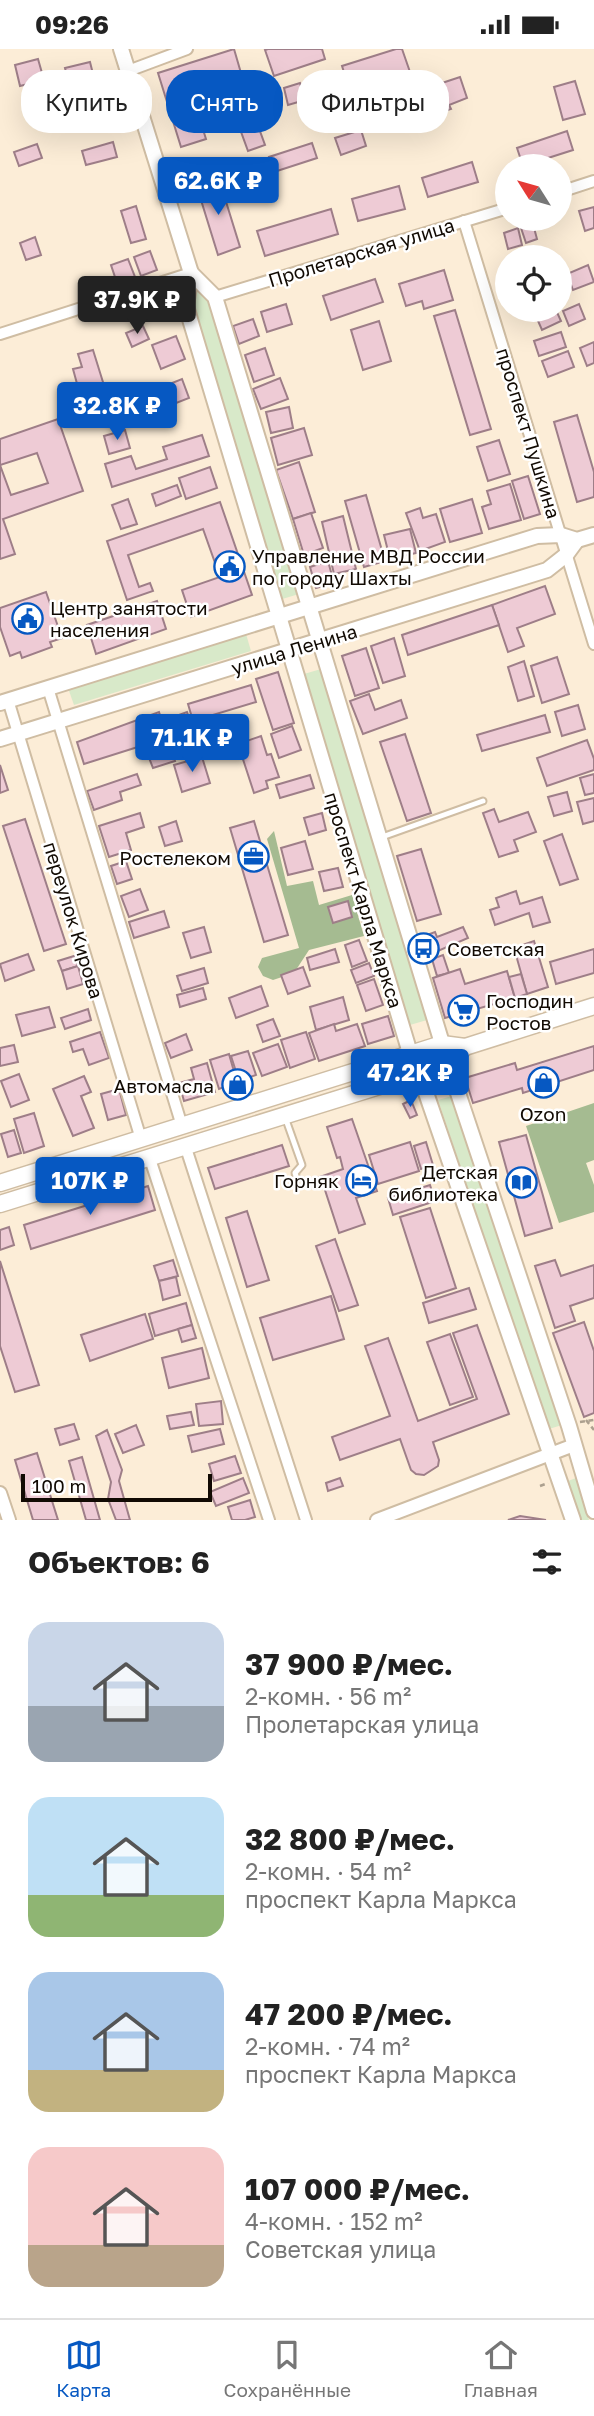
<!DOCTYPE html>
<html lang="ru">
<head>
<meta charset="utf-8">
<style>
  :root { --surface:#fff; --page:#f6f6f6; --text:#222; --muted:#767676; --line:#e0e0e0; --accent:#0658c2 }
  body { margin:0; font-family:"Golos Text",sans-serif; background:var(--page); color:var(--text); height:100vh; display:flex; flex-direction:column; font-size:26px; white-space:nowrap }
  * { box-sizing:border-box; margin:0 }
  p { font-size:23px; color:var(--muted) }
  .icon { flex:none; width:38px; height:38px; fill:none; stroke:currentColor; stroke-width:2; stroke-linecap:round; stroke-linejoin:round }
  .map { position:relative; height:1471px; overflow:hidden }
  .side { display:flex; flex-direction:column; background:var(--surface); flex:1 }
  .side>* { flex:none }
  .top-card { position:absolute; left:21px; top:21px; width:553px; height:63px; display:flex; gap:14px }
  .needle { width:46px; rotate:307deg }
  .fabs { position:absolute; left:495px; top:105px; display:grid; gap:14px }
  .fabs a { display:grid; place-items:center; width:77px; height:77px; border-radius:50%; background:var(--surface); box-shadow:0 7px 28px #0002; font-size:35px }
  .scale { position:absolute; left:21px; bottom:18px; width:191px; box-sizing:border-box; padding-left:7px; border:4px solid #110a03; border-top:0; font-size:19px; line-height:24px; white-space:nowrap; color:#110a03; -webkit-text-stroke:5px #fff; paint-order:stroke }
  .price { position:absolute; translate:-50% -60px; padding:0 16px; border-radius:7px; background:var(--accent); color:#fff; font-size:23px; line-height:46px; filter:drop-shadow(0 2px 4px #0008) }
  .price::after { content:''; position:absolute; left:50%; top:42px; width:21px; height:16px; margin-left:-10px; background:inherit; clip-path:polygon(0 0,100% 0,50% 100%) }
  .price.current { background:#222; color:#fff }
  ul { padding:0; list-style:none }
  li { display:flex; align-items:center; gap:21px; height:175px; padding:0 28px }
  li span { display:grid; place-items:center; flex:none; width:196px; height:140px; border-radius:21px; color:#555 }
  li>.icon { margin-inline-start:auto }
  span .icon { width:84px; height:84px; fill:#fffc; stroke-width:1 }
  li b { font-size:30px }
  h2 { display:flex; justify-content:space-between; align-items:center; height:84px; padding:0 28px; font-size:30px }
  .chip { padding:0 24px; border-radius:28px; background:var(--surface); box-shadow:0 7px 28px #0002; font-size:24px; line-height:63px }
  .chip.current { background:var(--accent); color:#fff }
  .status { display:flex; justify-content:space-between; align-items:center; height:49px; padding:0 35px; background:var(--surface); direction:ltr }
  .status svg { height:19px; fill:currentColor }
  .menu { display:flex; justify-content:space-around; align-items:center; height:98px; border-top:2px solid var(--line); background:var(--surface); font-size:19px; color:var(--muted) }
  .menu a { display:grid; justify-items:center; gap:4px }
  .menu .current { color:var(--accent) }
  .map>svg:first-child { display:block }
</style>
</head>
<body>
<div class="status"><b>09:26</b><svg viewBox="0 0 49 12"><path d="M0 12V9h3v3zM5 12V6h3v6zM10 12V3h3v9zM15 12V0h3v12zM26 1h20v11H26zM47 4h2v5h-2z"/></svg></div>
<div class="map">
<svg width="594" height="1471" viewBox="0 0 594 1471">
  <rect width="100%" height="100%" fill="#fcedd7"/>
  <g fill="#d8e9c9">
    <polygon points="194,231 213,250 299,545 279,551 190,256"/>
    <polygon points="246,585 251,602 74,656 68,639"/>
    <polygon points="321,620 427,971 410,976 304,625"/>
    <polygon points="452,1047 562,1376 549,1380 438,1051"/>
    <polygon points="576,1429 589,1471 580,1471 568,1432"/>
  </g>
  <g fill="#a5bb91">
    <polygon points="274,782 287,837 313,832 319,856 352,846 364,887 309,901 294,924 273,931 263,927 258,918 262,909 299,899 267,790"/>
    <polygon points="594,1054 594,1111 586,1114 594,1136 594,1163 559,1174 526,1077"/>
  </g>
  <g fill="#eecbd5" stroke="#9e7e88" stroke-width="2" fill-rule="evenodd">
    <polygon points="234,0 241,24 190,39 206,90 181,98 158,24"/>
    <polygon points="268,0 322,0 325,10 274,27 265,1"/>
    <polygon points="396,0 402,0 410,23 390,29 398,56 377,63 370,42 352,48 342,17"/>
    <polygon points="38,10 44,31 20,37 15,16"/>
    <polygon points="90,13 93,25 68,31 65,19"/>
    <polygon points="460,28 467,49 449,56 451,60 439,64 430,38"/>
    <polygon points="575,32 585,65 563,71 554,38"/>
    <polygon points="101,33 102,51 85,53 76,34"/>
    <polygon points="300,34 305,51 288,56 284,39"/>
    <polygon points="102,51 108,67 87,74 82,59"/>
    <polygon points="257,74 265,96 248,102 240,80"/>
    <polygon points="361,81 366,97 341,106 335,89"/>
    <polygon points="567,82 573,101 523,117 517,99"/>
    <polygon points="113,93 117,108 86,116 82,102"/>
    <polygon points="312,94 317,109 274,123 269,108"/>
    <polygon points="37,95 42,109 19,117 14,103"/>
    <polygon points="472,113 478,133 428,148 422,129"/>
    <polygon points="219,130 240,198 218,206 197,138"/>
    <polygon points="399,137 405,160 358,172 352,150"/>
    <polygon points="136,157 146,190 131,194 121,162"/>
    <polygon points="594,158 594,179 585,182 579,162"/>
    <polygon points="331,160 338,185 265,207 257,182"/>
    <polygon points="533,175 537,190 526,194 521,179"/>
    <polygon points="518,179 522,196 508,200 504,184"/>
    <polygon points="35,188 41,206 26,211 20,194"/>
    <polygon points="150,202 157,221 141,227 134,208"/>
    <polygon points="128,210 135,228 117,234 111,216"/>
    <polygon points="588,216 594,233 573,241 567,225"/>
    <polygon points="444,221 453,251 424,260 422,252 406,257 399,235"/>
    <polygon points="375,230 383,253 331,271 323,247"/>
    <polygon points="286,255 292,275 267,283 261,263"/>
    <polygon points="579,255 585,270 569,277 563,262"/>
    <polygon points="455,261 491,380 470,386 434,267"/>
    <polygon points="546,261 556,261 561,272 542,281 535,265"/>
    <polygon points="253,270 259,287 239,295 233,277"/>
    <polygon points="379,272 391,312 363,321 351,281"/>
    <polygon points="143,277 149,290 132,298 126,284"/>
    <polygon points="561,283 566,298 539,307 534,292"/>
    <polygon points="176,287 185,310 161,320 152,296"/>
    <polygon points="594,293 594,314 587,317 580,299"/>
    <polygon points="265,299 274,326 254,333 245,306"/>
    <polygon points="93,301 107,346 82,353 73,320 82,318 78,305"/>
    <polygon points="568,302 574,318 548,328 542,312"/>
    <polygon points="280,329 288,350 261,360 253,340"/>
    <polygon points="182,330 189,349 166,358 163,351 172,347 167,336"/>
    <polygon points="138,336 147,360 134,365 125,341"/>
    <polygon points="289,358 293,379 271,384 266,363"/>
    <polygon points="577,366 594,423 594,448 577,453 554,373"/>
    <path d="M58 370 83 442 3 470 15 505 0 510V390ZM37 404 48 434 11 446 0 416Z"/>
    <polygon points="304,379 312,406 278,416 271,389"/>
    <polygon points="125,381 130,399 109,405 104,387"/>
    <polygon points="202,386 209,407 112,438 105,415 131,407 136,420 167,410 163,398"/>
    <polygon points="499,391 510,425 488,432 477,398"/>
    <polygon points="299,413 315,463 293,470 276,421"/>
    <polygon points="210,418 217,439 186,450 179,429"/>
    <polygon points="528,427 540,465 524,470 512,432"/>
    <polygon points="510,435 521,471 489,480 482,458 491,455 487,442"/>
    <polygon points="177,436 181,447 156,457 152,445"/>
    <polygon points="366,446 385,512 364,518 345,452"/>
    <polygon points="128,450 137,475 121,480 112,456"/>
    <polygon points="472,450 482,484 450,493 440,460"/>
    <polygon points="220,453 252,546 191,568 182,541 220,528 203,480 128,506 139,538 150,534 153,542 127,551 107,492"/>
    <polygon points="420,459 423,469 436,465 445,493 420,502 406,464"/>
    <polygon points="311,464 323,499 304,506 293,470"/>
    <polygon points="343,467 356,520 334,525 322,473"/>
    <polygon points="410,480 416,504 390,510 384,486"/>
    <polygon points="328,512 334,534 316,539 310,518"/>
    <polygon points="545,537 555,565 517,579 524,597 508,603 492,556"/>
    <polygon points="46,543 62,589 50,593 52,598 22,609 20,603 10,607 0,578 0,559"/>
    <polygon points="157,552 166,580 96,605 87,576"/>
    <polygon points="492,556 499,576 408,606 402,586"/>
    <polygon points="394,589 405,627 383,634 371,597"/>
    <polygon points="366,599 379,639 355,647 342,607"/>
    <polygon points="557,608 569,645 542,654 531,617"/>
    <polygon points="524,612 534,647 518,652 508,618"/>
    <polygon points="278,623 294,674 273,681 256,630"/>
    <polygon points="251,636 256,653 193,672 188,655"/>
    <polygon points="369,645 375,661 401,651 407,669 363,685 350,652"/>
    <polygon points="578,656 585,680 562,687 555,663"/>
    <polygon points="159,663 175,712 153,719 144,696 84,715 77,693"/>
    <polygon points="187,663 198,695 184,700 173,668"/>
    <polygon points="545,666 550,683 482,702 477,686"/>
    <polygon points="292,677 301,701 279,709 271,685"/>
    <polygon points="405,685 431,764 407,772 380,693"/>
    <polygon points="261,687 267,706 271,705 279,728 266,732 268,739 254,744 238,695"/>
    <polygon points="587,691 594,710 594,721 547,737 537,709"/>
    <polygon points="202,708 210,734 182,743 174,716"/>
    <polygon points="0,716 8,741 0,744"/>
    <polygon points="137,725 141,736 120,743 122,751 94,761 87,742"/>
    <polygon points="594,725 594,744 585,746 580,729"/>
    <polygon points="310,726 314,739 280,749 276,736"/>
    <polygon points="567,743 572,762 554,767 548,748"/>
    <polygon points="594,749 594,772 583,775 577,753"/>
    <polygon points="494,760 499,773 528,763 536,783 514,791 518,802 499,808 483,764"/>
    <polygon points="140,764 144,778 126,784 131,801 109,808 99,777"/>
    <polygon points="322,764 326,781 309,786 304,769"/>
    <polygon points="25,770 66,895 44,902 3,777"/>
    <polygon points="176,772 182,792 165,797 159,778"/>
    <polygon points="254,772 288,886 264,893 230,779"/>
    <polygon points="562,785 578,830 560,836 544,792"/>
    <polygon points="305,792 313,820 288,826 281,799"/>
    <polygon points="421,800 441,865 417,872 397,807"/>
    <polygon points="126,812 132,830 117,835 111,817"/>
    <polygon points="338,819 343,838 324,842 319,823"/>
    <polygon points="140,840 148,861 129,868 121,847"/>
    <polygon points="516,842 520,855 542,848 550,873 533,878 529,864 495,876 490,861 499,858 496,849"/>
    <polygon points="348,852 352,868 333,874 328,858"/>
    <polygon points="164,862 169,878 134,889 129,873"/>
    <polygon points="204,878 211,903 191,909 183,884"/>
    <polygon points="463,878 468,889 431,905 424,887 435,883 437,888"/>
    <polygon points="359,891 367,912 352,918 345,896"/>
    <polygon points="534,892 548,938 527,945 514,899"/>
    <polygon points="335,900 339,913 310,921 307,909"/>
    <polygon points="594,900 594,924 556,935 550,913"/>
    <polygon points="28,905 34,921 5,932 0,915"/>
    <polygon points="443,906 449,924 437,927 432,910"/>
    <polygon points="74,907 78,917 62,922 58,912"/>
    <polygon points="369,914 374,927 356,934 351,921"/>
    <polygon points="78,917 83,935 67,940 62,922"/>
    <polygon points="303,918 310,937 288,945 281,926"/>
    <polygon points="204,919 208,934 182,942 177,927"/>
    <polygon points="460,920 465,935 507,922 515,949 445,969 433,929"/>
    <polygon points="521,925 527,945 515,949 509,928"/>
    <polygon points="374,930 383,956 366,962 357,936"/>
    <polygon points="261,937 268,957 236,969 229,949"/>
    <polygon points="203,939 206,950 180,958 177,946"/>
    <polygon points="343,948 349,971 316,981 310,958"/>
    <polygon points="49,958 55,978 22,987 16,966"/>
    <polygon points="88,960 91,971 65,980 61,969"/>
    <polygon points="388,967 394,987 368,995 362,975"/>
    <polygon points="273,970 280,987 263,993 257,976"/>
    <polygon points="334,975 336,982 357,975 365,997 319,1012 309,984"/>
    <polygon points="100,983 109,1009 89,1016 83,1000 73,1003 70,993"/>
    <polygon points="306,983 315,1010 290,1019 281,991"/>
    <polygon points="186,985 192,1001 171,1009 165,994"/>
    <polygon points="278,995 287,1018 262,1027 253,1004"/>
    <polygon points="14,996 18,1013 0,1017 0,999"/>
    <polygon points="594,997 594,1021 523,1044 522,1039 473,1054 465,1029 515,1014 517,1021"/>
    <polygon points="248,1002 256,1026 239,1032 231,1007"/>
    <polygon points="229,1005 237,1033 219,1040 210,1011"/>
    <polygon points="207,1014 215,1043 184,1052 179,1034 194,1030 191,1019"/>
    <polygon points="19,1025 29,1051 11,1058 1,1032"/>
    <polygon points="84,1027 91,1043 81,1047 94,1079 73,1087 53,1040"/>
    <polygon points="119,1040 126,1066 108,1071 101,1045"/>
    <polygon points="411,1051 417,1066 410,1069 403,1055"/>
    <polygon points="34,1064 44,1097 24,1104 14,1070"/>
    <polygon points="352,1070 377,1142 356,1149 365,1175 339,1184 323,1135 319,1137 317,1129 343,1120 340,1108 337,1109 327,1078"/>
    <polygon points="14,1081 21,1104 8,1108 1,1085"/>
    <polygon points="526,1086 552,1179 525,1187 499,1093"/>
    <polygon points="410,1093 419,1122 378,1135 369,1106"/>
    <polygon points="426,1093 433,1116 421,1120 414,1097"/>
    <polygon points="282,1096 289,1117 215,1140 208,1119"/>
    <polygon points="430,1136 435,1152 393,1166 388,1149"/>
    <polygon points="148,1137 155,1161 31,1200 24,1176"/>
    <polygon points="430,1159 456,1239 426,1249 400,1168"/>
    <polygon points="247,1162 269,1231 247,1238 226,1169"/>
    <polygon points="9,1178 14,1196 0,1201 0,1181"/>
    <polygon points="335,1190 358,1256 339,1262 316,1197"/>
    <polygon points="173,1211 178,1227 159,1232 154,1217"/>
    <polygon points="555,1211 561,1227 594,1216 594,1249 570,1257 575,1272 555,1279 535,1217"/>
    <polygon points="0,1212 39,1336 15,1343 0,1297"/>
    <polygon points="176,1228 180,1246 163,1251 159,1232"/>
    <polygon points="469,1239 476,1260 429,1274 423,1254"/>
    <polygon points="331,1247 344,1290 273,1311 260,1269"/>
    <polygon points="186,1254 192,1276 155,1287 149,1265"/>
    <polygon points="145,1265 153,1290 90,1312 81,1286"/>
    <polygon points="584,1273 594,1302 594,1364 584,1368 553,1284"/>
    <polygon points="192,1276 196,1289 182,1293 178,1280"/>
    <polygon points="477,1276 509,1365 433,1393 439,1411 438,1417 424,1426 416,1425 411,1421 400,1390 340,1411 332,1388 390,1367 365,1297 388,1289 418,1372 477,1350 453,1284"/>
    <polygon points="450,1285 473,1348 450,1356 427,1293"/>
    <polygon points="202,1299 209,1329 169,1339 162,1309"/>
    <polygon points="221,1352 223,1375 199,1377 196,1355"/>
    <polygon points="191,1363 194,1376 170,1380 167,1367"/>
    <polygon points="74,1375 79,1390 60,1396 55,1380"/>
    <polygon points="136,1376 144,1396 123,1404 115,1385"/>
    <polygon points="220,1380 224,1395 192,1403 188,1387"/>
    <polygon points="107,1381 122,1421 119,1432 130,1471 116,1471 108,1450 111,1433 96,1387"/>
    <polygon points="37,1404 58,1471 33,1471 15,1411"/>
    <polygon points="235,1407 241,1424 214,1432 209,1415"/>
    <polygon points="82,1408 100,1471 86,1471 69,1412"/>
    <polygon points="243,1429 249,1444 216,1457 210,1443"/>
    <polygon points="340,1429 343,1437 328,1442 326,1434"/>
    <polygon points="250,1451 255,1468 245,1471 232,1471 228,1458"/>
    <polygon points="520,1467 546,1471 508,1471"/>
  </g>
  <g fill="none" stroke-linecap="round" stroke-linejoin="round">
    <defs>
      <g id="service">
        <polyline points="382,788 483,752"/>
        <polyline points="285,1068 302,1116 295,1124 297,1130"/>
      </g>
      <g id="minor">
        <polyline points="128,22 187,0"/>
        <polyline points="560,143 594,132"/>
        <polyline points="464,172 594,595"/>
        <polyline points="215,248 508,159"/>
        <polyline points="0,285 191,224"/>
        <polyline points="48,639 182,1077"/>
        <polyline points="8,651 141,1090"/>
        <polyline points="185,1096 306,1471"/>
        <polyline points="149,1107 269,1471"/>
      </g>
      <g id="tertiary">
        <polyline points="0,1444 9,1471"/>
        <polyline points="377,1471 574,1396"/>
      </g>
      <g id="secondary">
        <polyline points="121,0 191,224 186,257 410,1004 424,1038 573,1471"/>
        <polyline points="191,224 215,248 448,1014 569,1377 594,1462"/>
        <polyline points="0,654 537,487 561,486 577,491 594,486"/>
        <polyline points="0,690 547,521 566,506 577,491"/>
      </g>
      <g id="primary">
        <polyline points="0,1134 442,995 465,998"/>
        <polyline points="0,1155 418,1025 448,1014 465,998 594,957"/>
      </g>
    </defs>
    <use href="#service" stroke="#cfbda3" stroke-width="9"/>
    <use href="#minor" stroke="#cfbda3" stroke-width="14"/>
    <use href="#tertiary" stroke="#cfbda3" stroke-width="16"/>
    <use href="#secondary" stroke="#cfbda3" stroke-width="18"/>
    <use href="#primary" stroke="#cfbda3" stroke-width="19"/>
    <g stroke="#aca08f" stroke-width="2.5" stroke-dasharray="5 3.5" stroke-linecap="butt">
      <polyline points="586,1371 594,1381"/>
      <polyline points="580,1373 594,1371"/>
      <polyline points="540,1437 548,1434"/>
    </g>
    <use href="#service" stroke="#fff" stroke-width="5"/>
    <use href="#minor" stroke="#fff" stroke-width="10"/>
    <use href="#tertiary" stroke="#fff" stroke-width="12"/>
    <use href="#secondary" stroke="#fff" stroke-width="14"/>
    <use href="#primary" stroke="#fff" stroke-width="16"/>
  </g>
  <defs>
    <symbol id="civic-ring" viewBox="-11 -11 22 22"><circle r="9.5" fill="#fff" stroke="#0658c2" stroke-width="1.5"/><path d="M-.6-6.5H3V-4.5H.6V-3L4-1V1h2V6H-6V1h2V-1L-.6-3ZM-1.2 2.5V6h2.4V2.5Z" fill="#0658c2"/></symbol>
    <symbol id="office-ring" viewBox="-11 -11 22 22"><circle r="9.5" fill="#fff" stroke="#0658c2" stroke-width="1.5"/><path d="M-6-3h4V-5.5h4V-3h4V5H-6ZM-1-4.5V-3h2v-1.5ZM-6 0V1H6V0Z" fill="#0658c2"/></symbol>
    <symbol id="bus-ring" viewBox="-11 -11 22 22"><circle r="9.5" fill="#fff" stroke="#0658c2" stroke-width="1.5"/><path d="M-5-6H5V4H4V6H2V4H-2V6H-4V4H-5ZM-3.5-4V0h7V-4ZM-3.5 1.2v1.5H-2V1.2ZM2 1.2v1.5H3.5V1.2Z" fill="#0658c2"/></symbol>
    <symbol id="supermarket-ring" viewBox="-11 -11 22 22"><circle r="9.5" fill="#fff" stroke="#0658c2" stroke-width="1.5"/><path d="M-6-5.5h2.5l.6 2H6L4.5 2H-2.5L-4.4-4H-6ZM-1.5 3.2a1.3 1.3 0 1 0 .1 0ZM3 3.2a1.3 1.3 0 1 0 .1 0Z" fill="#0658c2"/></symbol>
    <symbol id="shop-ring" viewBox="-11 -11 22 22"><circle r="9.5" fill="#fff" stroke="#0658c2" stroke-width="1.5"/><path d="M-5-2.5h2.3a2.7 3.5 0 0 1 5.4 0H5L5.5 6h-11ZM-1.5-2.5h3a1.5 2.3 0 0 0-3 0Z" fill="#0658c2"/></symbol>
    <symbol id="hotel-ring" viewBox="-11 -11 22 22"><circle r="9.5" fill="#fff" stroke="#0658c2" stroke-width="1.5"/><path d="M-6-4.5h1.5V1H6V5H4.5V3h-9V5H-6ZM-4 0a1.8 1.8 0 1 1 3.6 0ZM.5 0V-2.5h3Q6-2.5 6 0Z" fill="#0658c2"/></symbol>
    <symbol id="library-ring" viewBox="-11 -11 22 22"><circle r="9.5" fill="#fff" stroke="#0658c2" stroke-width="1.5"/><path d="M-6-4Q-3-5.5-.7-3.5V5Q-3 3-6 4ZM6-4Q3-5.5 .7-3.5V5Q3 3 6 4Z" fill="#0658c2"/></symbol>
  </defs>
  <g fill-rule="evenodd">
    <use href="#civic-ring" x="212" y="500" width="35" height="35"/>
    <use href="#civic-ring" x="10" y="552" width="35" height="35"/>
    <use href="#office-ring" x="236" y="790" width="35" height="35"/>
    <use href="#bus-ring" x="406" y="882" width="35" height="35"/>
    <use href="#supermarket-ring" x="446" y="944" width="35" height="35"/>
    <use href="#shop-ring" x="526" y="1016" width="35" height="35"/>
    <use href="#shop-ring" x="220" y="1018" width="35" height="35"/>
    <use href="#hotel-ring" x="344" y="1114" width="35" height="35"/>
    <use href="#library-ring" x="504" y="1116" width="35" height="35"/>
  </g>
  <g text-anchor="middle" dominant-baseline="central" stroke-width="5" stroke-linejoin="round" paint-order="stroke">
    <g font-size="19" fill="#110a03" stroke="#fff">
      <text transform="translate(361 203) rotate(-17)">Пролетарская улица</text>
      <text transform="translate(529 384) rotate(73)">проспект Пушкина</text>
      <text transform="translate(294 600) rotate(-17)">улица Ленина</text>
      <text transform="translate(364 851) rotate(73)">проспект Карла Маркса</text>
      <text transform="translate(74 871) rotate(73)">переулок Кирова</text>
    </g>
    <g font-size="19" fill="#110a03" stroke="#fff" text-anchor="start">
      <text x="252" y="506">Управление МВД России<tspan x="252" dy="22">по городу Шахты</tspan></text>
      <text x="50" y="558">Центр занятости<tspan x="50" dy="22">населения</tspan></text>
      <text x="231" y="808" text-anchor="end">Ростелеком</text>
      <text x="447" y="899">Советская</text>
      <text x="486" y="951">Господин<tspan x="486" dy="22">Ростов</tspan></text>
      <text x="214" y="1036" text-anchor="end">Автомасла</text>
      <text x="543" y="1064" text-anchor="middle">Ozon</text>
      <text x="498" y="1122" text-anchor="end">Детская<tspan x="498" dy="22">библиотека</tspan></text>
      <text x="339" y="1131" text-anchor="end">Горняк</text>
    </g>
  </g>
</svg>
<div class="fabs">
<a><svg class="needle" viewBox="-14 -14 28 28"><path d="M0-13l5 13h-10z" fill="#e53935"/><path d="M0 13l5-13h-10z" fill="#767676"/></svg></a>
<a><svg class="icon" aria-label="locate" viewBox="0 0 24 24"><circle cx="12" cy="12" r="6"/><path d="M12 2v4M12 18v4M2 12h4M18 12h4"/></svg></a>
</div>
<div class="scale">100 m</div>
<b class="price" style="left:218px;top:168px">62.6K ₽</b>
<b class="price current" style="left:137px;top:287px">37.9K ₽</b>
<b class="price" style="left:117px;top:393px">32.8K ₽</b>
<b class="price" style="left:192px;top:725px">71.1K ₽</b>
<b class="price" style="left:410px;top:1060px">47.2K ₽</b>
<b class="price" style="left:90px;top:1168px">107K ₽</b>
<div class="top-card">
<a class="chip">Купить</a>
<a class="chip current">Снять</a>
<a class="chip">Фильтры</a>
</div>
</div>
<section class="side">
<h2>Объектов: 6<svg class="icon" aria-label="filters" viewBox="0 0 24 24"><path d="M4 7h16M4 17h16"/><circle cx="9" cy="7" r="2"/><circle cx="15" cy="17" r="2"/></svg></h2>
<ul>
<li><span style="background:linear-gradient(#c9d6e8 60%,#9aa5b1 0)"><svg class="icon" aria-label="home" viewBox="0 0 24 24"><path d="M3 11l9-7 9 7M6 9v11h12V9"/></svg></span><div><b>37 900 ₽/мес.</b><p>2-комн. · 56 m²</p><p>Пролетарская улица</p></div></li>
<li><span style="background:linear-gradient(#bfe0f5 70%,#8fb573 0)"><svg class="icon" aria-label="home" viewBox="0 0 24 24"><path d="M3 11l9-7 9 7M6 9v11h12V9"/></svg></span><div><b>32 800 ₽/мес.</b><p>2-комн. · 54 m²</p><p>проспект Карла Маркса</p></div></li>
<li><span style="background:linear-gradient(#a9c7e8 70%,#c2b280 0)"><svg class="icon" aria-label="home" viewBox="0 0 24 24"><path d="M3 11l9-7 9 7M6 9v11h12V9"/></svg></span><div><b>47 200 ₽/мес.</b><p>2-комн. · 74 m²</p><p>проспект Карла Маркса</p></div></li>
<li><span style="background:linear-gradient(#f6c9c9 70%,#b9a48a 0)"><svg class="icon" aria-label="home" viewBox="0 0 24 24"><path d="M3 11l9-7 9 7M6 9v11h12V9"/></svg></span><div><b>107 000 ₽/мес.</b><p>4-комн. · 152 m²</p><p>Советская улица</p></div></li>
</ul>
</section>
<nav class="menu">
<a class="current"><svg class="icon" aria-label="map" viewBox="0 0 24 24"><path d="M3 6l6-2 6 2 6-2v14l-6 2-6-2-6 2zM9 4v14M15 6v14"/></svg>Карта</a>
<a><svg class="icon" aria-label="saved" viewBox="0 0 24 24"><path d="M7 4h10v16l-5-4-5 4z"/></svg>Сохранённые</a>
<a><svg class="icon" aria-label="home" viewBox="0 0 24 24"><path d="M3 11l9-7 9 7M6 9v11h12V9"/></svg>Главная</a>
</nav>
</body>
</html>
